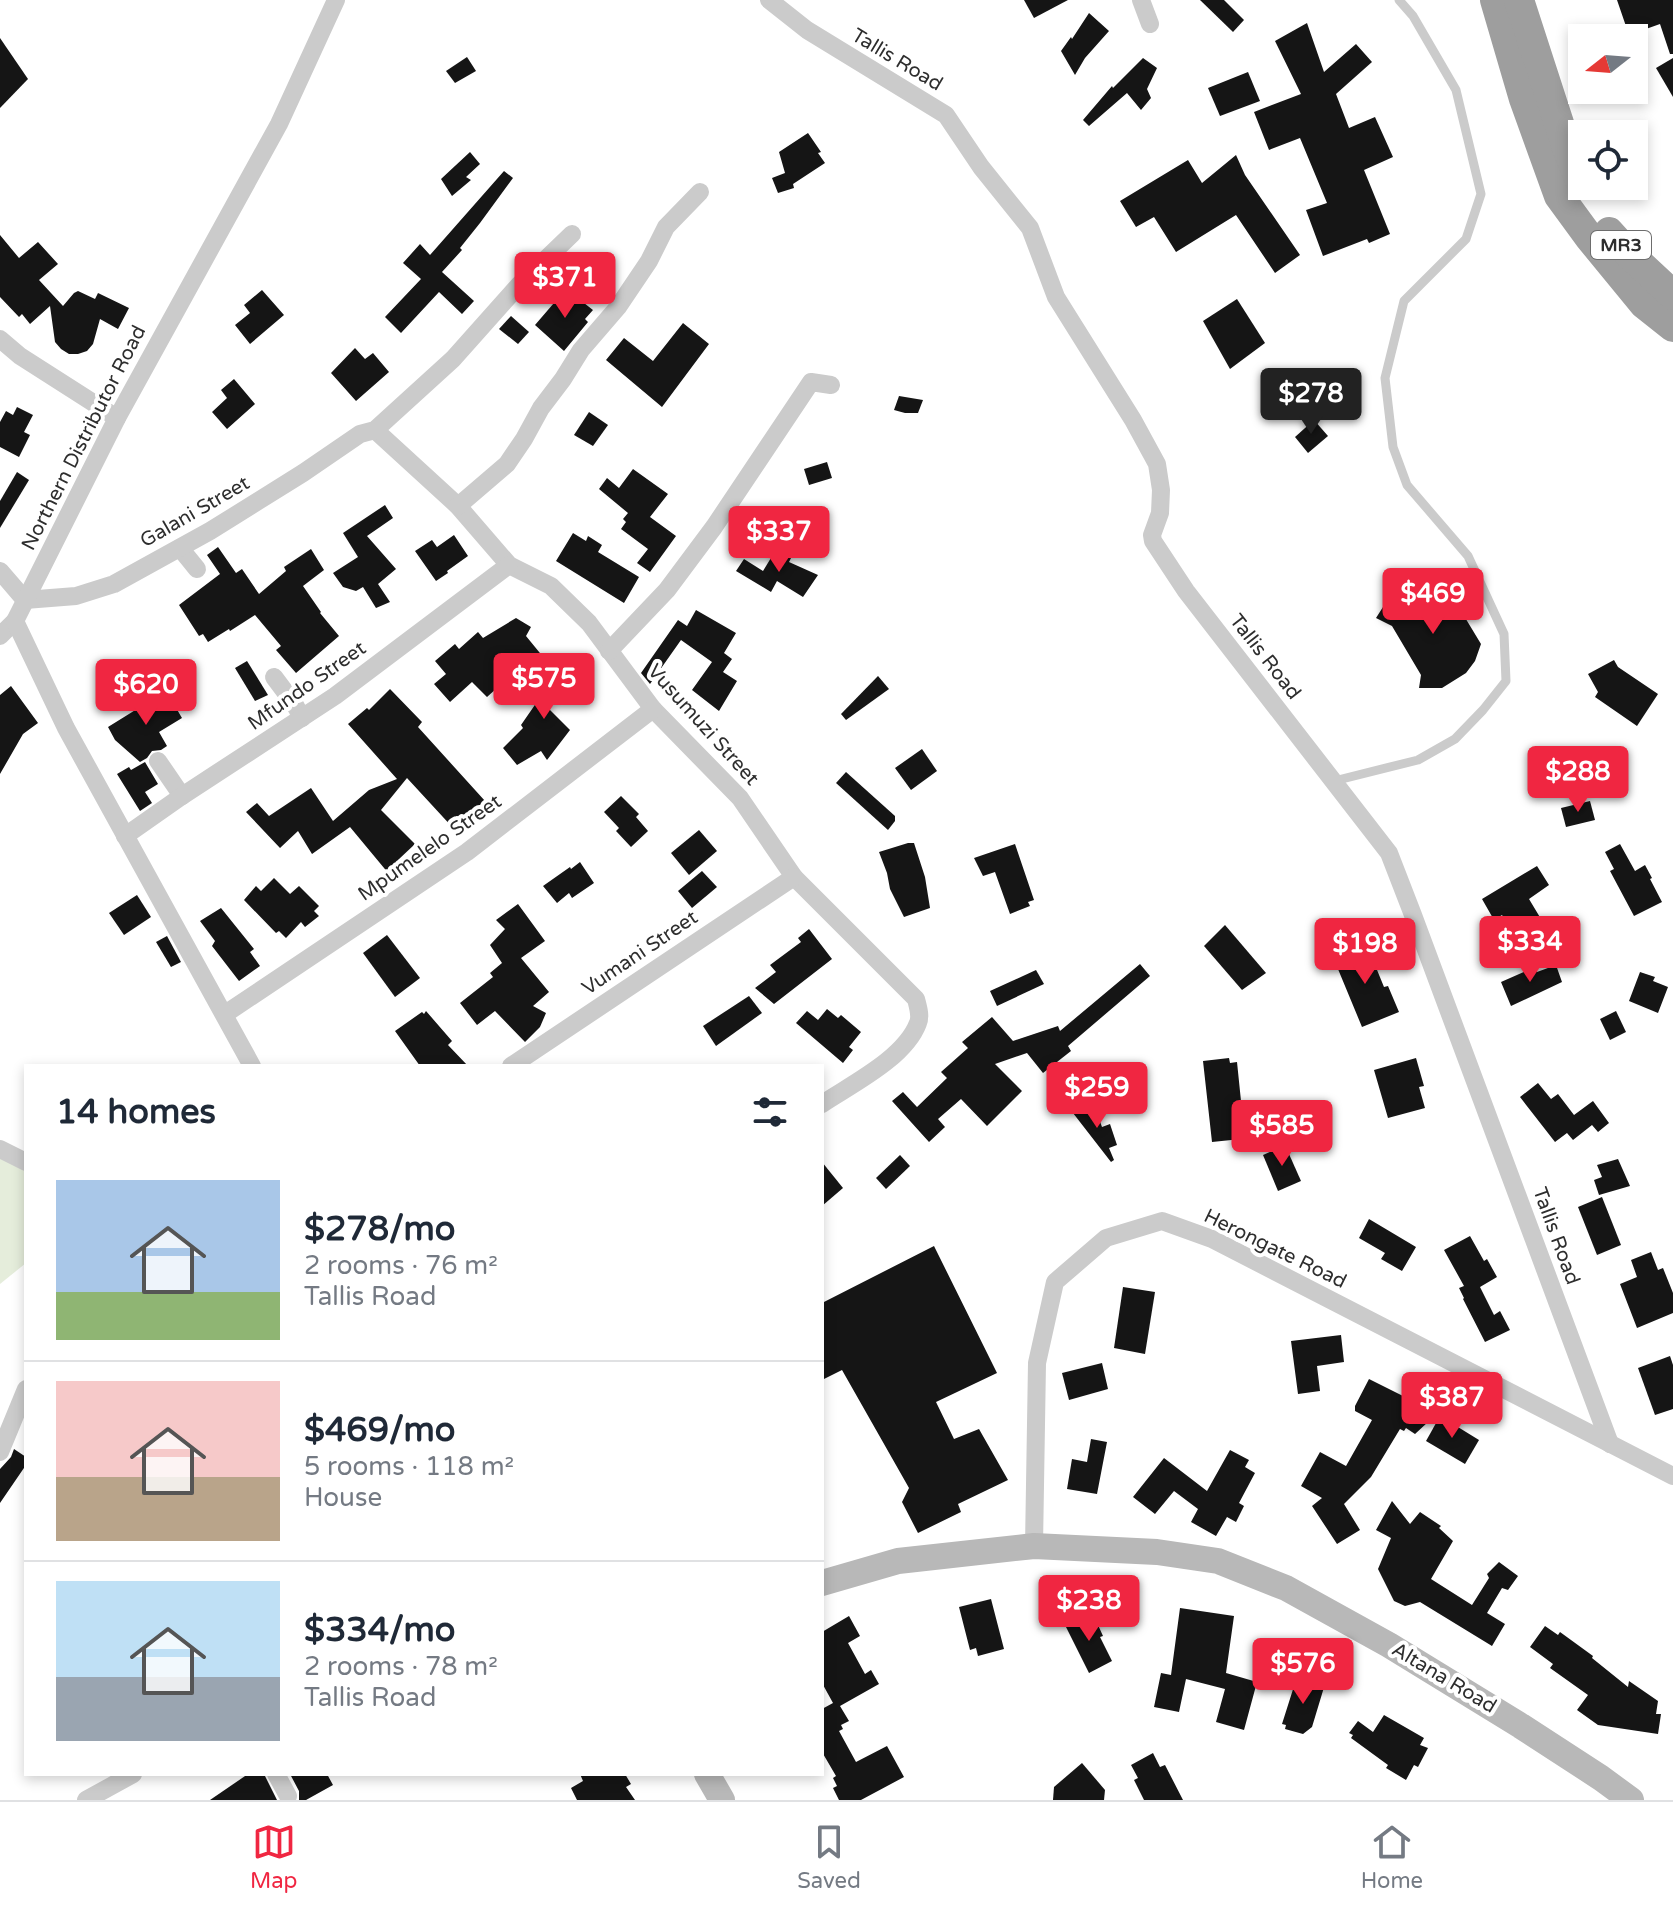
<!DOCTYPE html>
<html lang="en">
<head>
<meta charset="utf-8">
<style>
  :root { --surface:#fff; --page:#f6f6f7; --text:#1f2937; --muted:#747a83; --line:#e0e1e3; --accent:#f02641 }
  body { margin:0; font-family:"Varela Round",sans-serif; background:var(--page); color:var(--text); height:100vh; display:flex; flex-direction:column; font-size:30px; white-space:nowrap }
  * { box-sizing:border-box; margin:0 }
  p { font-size:26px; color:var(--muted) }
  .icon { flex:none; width:44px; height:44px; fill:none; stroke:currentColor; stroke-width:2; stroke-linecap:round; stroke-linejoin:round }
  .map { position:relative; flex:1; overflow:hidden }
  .details { position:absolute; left:24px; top:1064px; width:800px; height:712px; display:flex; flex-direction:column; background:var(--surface); border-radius:0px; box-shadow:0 4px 12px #0003 }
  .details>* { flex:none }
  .needle { width:52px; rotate:253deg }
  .controls { position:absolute; left:1568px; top:24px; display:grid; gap:16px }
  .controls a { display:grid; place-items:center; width:80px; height:80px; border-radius:0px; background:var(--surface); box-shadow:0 4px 12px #0003; font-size:40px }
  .price { position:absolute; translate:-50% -68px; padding:0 18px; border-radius:8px; background:var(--accent); color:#fff; font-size:26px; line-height:52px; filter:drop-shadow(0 2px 4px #0008) }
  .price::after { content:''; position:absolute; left:50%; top:48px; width:24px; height:18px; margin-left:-12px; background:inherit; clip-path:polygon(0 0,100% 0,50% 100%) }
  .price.selected { background:#222; color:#fff }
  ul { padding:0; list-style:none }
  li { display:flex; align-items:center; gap:24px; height:200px; padding:0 32px }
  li+li { border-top:2px solid var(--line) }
  li span { display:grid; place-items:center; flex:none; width:224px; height:160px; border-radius:0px; color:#555 }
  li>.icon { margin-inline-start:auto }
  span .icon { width:96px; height:96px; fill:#fffc; stroke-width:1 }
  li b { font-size:34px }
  h2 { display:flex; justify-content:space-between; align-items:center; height:96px; padding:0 32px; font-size:34px }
  .tab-bar { display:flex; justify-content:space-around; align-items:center; height:112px; border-top:2px solid var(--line); background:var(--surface); font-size:22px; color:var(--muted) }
  .tab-bar a { display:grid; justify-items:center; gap:4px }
  .tab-bar .selected { color:var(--accent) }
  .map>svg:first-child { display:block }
</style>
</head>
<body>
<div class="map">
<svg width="1673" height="1800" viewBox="0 0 1673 1800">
  <rect width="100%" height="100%" fill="#fff"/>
  <polygon fill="#e5eddb" points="0,1154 26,1166 26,1263 0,1284"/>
  <g fill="#151515">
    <polygon points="1024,0 1068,0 1034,18"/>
    <polygon points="1200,0 1224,0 1244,20 1233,32"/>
    <polygon points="1617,0 1673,0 1673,54 1670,54 1660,24 1629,35"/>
    <polygon points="1089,13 1109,31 1085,58 1075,75 1061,51 1071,37 1072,39"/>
    <polygon points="1307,23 1324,72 1356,44 1372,62 1336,94 1349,128 1375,117 1393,157 1364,170 1390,234 1369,243 1367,239 1323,256 1306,210 1327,203 1300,138 1269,150 1254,112 1301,94 1275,41"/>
    <polygon points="0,38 28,79 0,108"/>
    <polygon points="467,57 476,71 455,83 446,71"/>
    <polygon points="1143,58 1157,68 1147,89 1151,98 1141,110 1127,93 1089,126 1083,120 1112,86 1113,88"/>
    <polygon points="1673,58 1673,97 1656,68"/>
    <polygon points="1248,72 1260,101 1220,116 1208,88"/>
    <polygon points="808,133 821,152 818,153 825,163 793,184 794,188 778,193 772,178 785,173 779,152"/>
    <polygon points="470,152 480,164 466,177 471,180 452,196 441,179"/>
    <polygon points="1236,155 1245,175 1300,255 1275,273 1236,215 1176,252 1154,217 1136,227 1120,201 1188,160 1202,183"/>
    <polygon points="504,171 513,178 480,223 460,248 462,250 442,272 474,301 462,314 439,292 401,333 385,317 421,279 403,263 420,244 430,255"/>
    <polygon points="0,235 19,258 38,242 58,264 39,280 63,306 74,293 78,291 95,299 98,293 129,308 118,329 100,319 93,344 87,351 78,354 69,354 61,349 55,342 50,306 30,324 22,314 19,317 0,297"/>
    <polygon points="566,289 593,310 585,319 588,322 564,351 535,325"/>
    <polygon points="262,290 284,315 250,344 235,325 250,313 244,305"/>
    <polygon points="1237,299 1265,343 1230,369 1203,321"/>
    <polygon points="511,316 529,332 518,344 499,329"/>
    <polygon points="683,323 709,344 662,407 606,360 624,338 653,361"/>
    <polygon points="355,348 365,359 373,353 389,372 356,401 331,373"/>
    <polygon points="234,379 255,404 227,429 212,412 227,398 221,390"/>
    <polygon points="1284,379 1297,396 1275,412 1262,394"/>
    <polygon points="899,396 923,400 918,413 905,413 894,410"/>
    <polygon points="17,407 33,415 24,432 30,435 19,457 0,447 0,422 6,411 13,415"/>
    <polygon points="589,412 608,425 593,446 574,435"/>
    <polygon points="1314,420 1328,436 1308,453 1295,437"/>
    <polygon points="827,462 832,478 809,485 804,469"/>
    <polygon points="633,469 668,494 650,517 676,536 650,572 637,563 648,549 621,529 626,522 623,519 628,513 599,489 607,478 619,488"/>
    <polygon points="17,472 29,480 0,528 0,501"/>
    <polygon points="385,505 393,518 367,536 396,569 378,584 390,602 376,608 363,587 356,591 343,587 333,573 358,557 343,533"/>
    <polygon points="573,533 586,541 588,536 602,545 598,552 639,577 624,603 556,561"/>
    <polygon points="454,535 468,556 447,571 448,573 436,581 415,551 432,540 437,547"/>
    <polygon points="218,547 236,573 242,569 259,594 286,571 284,567 311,549 324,570 303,586 321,612 320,613 339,636 296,673 276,650 281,646 255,615 230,631 229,629 208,642 203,634 199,636 179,605 220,574 207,555"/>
    <polygon points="777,548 792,556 789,562 818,575 803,597 777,581 771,592 736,571 744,559 763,571"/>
    <polygon points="1417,591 1452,596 1481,644 1475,661 1466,673 1442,688 1419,688 1421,675 1392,626 1376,618 1383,607 1400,595"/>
    <polygon points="696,610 736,633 724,653 732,659 723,672 737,681 719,711 692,690 712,662 681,640 650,684 641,673 678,620 687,626"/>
    <polygon points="516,618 531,627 526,636 544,658 501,693 497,688 487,697 472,682 450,702 434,684 446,674 435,661 455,644 459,649 478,632 483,638"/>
    <polygon points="566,660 582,678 548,708 570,730 547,760 541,751 517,765 503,748 523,728 521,725"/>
    <polygon points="1614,660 1618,667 1658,694 1637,726 1595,697 1598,692 1588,674"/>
    <polygon points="247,661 268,695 255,701 235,668"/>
    <polygon points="878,676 889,689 846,720 841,714"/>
    <polygon points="11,686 38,723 23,734 0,774 0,695"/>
    <polygon points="390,689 422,722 418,727 485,801 454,829 407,778 381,810 415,844 398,860 401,864 389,874 350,827 312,854 298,831 280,848 246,812 257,803 269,816 311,788 333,821 369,790 397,779 348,724 367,708 369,710"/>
    <polygon points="166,691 182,718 159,732 167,746 161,750 152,751 147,758 140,762 115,740 108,727"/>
    <polygon points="922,749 937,771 911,790 895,768"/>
    <polygon points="1580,754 1585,772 1554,779 1549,763"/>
    <polygon points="145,762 158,784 145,792 152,803 140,811 117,774 129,767 131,770"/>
    <polygon points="846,772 895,816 895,821 888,830 836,783"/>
    <polygon points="621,796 639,814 636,817 648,831 631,847 616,831 619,828 604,812"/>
    <polygon points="1590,801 1595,820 1566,827 1561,808"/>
    <polygon points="699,830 717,851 689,875 671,853"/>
    <polygon points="908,843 914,843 925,877 930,908 904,917 890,889 887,873 879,852"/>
    <polygon points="1015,844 1034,900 1028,902 1030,906 1010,914 995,872 983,876 974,858"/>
    <polygon points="1620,844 1635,871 1645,865 1652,878 1650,879 1662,902 1634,916 1610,871 1614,869 1605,852"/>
    <polygon points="580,862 594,883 572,898 569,893 557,903 543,886 570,867 571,869"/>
    <polygon points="1537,866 1549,885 1529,899 1541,919 1514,935 1502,915 1494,920 1482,899"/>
    <polygon points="702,871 717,887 692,908 678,891"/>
    <polygon points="274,878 290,894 299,886 319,906 314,911 319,916 305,927 301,922 286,938 279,931 276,933 244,900 256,886 261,891"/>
    <polygon points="137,895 151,917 124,935 109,913"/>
    <polygon points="518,904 545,941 521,958 549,992 533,1006 546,1013 540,1027 525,1042 495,1011 477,1025 460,1003 493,977 490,973 502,963 490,945 505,929 496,920"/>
    <polygon points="221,908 254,949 250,952 260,966 239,981 212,946 215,941 200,921"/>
    <polygon points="1225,925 1266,973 1242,990 1204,946"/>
    <polygon points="809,929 832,959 774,1004 755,988 776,972 770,965 801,942 798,938"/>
    <polygon points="387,935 420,978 395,997 363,953"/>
    <polygon points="167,936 181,962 171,967 156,942"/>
    <polygon points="1366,943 1384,987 1388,986 1399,1012 1362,1027 1333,957"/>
    <polygon points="1140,964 1150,976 1068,1046 1071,1051 1043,1073 1027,1053 995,1064 1022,1091 987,1126 961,1099 938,1119 945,1127 929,1142 892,1101 903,1092 917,1107 947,1078 941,1072 968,1048 962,1042 992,1017 1013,1041 1058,1026 1060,1031"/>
    <polygon points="1556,965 1562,982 1511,1006 1501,982 1535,967 1537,972"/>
    <polygon points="1036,970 1044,984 997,1006 990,991"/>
    <polygon points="1640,972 1655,977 1653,981 1668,987 1658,1013 1629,1001"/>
    <polygon points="749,996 762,1013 716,1046 703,1026"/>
    <polygon points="827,1009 838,1018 841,1015 861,1032 849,1047 853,1050 843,1063 796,1023 807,1011 818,1020"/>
    <polygon points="426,1011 452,1041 448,1045 468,1066 420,1066 395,1031 422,1012 424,1014"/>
    <polygon points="1616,1011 1626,1032 1610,1040 1600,1019"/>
    <polygon points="1229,1058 1230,1063 1237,1062 1241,1101 1237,1102 1241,1139 1212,1142 1203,1061"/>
    <polygon points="1416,1058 1424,1086 1419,1087 1425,1108 1388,1118 1374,1070"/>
    <polygon points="1538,1083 1551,1099 1558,1094 1574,1115 1593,1101 1609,1123 1598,1132 1592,1125 1573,1140 1567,1133 1555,1142 1520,1097"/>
    <polygon points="1094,1105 1102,1127 1110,1124 1117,1145 1109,1148 1114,1160 1111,1162 1073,1113"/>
    <polygon points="1285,1145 1301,1181 1278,1191 1263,1155"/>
    <polygon points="900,1155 910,1166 886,1189 876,1178"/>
    <polygon points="1618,1159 1630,1186 1599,1195 1594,1180 1602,1177 1597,1165"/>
    <polygon points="822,1162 843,1188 822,1206"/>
    <polygon points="1602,1197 1621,1245 1597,1255 1578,1207"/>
    <polygon points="1369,1219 1416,1247 1402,1271 1381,1259 1385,1253 1359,1238"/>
    <polygon points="1470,1236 1484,1261 1487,1259 1497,1277 1480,1287 1494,1315 1500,1311 1510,1330 1485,1342 1463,1299 1464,1298 1459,1288 1464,1286 1444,1250"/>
    <polygon points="934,1246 997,1373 936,1402 954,1439 979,1429 1008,1480 958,1504 961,1512 918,1533 902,1502 909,1488 842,1370 822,1380 822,1303"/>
    <polygon points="1651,1252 1658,1270 1663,1268 1673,1293 1673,1313 1637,1328 1620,1284 1637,1277 1631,1260"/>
    <polygon points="1123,1287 1155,1292 1145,1354 1114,1348"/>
    <polygon points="1341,1335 1344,1362 1317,1366 1320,1391 1298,1394 1291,1341"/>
    <polygon points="1670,1356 1673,1365 1673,1409 1655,1415 1638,1368"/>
    <polygon points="1102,1363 1108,1389 1069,1400 1062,1373"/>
    <polygon points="1369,1379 1409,1399 1404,1409 1428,1422 1415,1434 1406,1428 1404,1431 1400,1429 1371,1477 1344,1504 1360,1530 1337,1544 1312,1506 1322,1498 1301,1486 1320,1452 1346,1466 1372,1420 1355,1411 1355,1406"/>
    <polygon points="1440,1416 1479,1440 1465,1464 1426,1441"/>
    <polygon points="1091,1439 1107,1442 1097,1494 1067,1489 1072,1459 1087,1462"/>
    <polygon points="14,1449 26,1457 26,1465 0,1503 0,1469 11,1457"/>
    <polygon points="1230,1450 1249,1460 1245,1467 1255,1473 1239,1503 1244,1506 1236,1522 1227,1517 1216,1536 1191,1522 1198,1509 1174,1491 1155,1514 1133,1497 1164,1458 1207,1491"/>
    <polygon points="1392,1501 1410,1524 1420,1512 1441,1526 1439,1528 1453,1541 1431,1579 1472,1605 1489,1578 1487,1574 1499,1562 1518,1576 1508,1590 1502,1588 1487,1613 1505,1624 1492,1646 1420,1602 1405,1606 1394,1601 1378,1569 1391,1538 1376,1530"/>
    <polygon points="991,1599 1004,1649 978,1656 976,1648 970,1650 959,1607"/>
    <polygon points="1180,1608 1234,1616 1226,1673 1257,1682 1244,1730 1216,1722 1225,1689 1186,1679 1179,1712 1154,1707 1161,1673 1171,1675"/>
    <polygon points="1093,1614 1103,1636 1100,1637 1112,1661 1089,1673 1066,1627"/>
    <polygon points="849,1616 860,1636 848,1643 865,1674 871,1670 879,1684 840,1706 849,1721 841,1725 843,1729 839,1731 856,1762 887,1746 904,1777 861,1800 839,1800 833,1788 837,1786 833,1778 836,1776 822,1752 822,1709 833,1703 822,1683 822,1632"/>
    <polygon points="1545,1626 1558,1635 1560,1632 1593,1656 1592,1658 1628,1687 1629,1681 1658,1701 1656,1714 1661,1714 1658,1734 1598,1725 1577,1710 1588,1695 1550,1668 1553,1664 1530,1647"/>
    <polygon points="1304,1678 1325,1684 1312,1727 1303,1734 1285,1729 1286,1725 1282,1724 1295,1683 1302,1683"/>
    <polygon points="1384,1715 1424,1738 1420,1745 1428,1748 1418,1767 1414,1765 1406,1780 1386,1768 1388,1765 1351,1738 1353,1735 1349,1733 1358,1721 1373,1732"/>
    <polygon points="1153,1753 1160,1767 1165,1765 1183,1800 1144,1800 1134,1780 1138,1778 1131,1765"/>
    <polygon points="1082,1763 1105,1790 1104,1800 1053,1800 1054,1787"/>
    <polygon points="248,1774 264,1774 277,1800 210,1800"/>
    <polygon points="290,1774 327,1774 333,1785 306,1800 299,1800 299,1791"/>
    <polygon points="580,1774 625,1774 631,1784 626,1787 635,1800 577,1800 571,1788 583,1781"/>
  </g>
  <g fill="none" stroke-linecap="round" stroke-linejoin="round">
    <polyline stroke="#cbcbcb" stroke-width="9" points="1334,781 1418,760 1455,739 1483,710 1506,681 1504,634 1468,556 1407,485 1393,447 1385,378 1404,301 1466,239 1481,194 1456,90 1413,16 1399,0"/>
    <g stroke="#cbcbcb" stroke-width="18">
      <polyline points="769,0 807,30 946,115 981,167 1030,228 1056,297 1133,420 1157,464 1161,490 1160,513 1152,535 1153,541 1186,591 1389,853 1413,915 1610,1444"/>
      <polyline points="1141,0 1150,24"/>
      <polyline points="0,339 20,356 117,418"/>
      <path d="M375 430 458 506 509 565 551 586 589 623 653 709 740 798 794 877 916 999C918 1007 921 1016 918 1023 905 1058 852 1084 822 1104"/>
      <polyline points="458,506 507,464 524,439 541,408 563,379 581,350 618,307 649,261 666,227 700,192"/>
      <polyline points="180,548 197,569"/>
      <polyline points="0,571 25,600 76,596 114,584 210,531 303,473 360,434 375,430 453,359 519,285 572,234"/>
      <polyline points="0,636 15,621"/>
      <polyline points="609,651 667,590 714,527 811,382 831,385"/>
      <polyline points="274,677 295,705 302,718"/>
      <polyline points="158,761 182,796"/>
      <polyline points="125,836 182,796 335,696 509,565"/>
      <polyline points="225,1014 467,852 653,709"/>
      <polyline points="252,1066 66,728 15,621 117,418 279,124 336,0"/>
      <polyline points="511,1066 794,877"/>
      <polyline points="0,1149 26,1162"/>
      <polyline points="0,1452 26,1389"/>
      <polyline points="1034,1546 1037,1363 1055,1282 1106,1238 1162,1221 1212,1239 1673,1476"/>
      <polyline points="276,1774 288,1796"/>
      <polyline points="86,1800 133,1774"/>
    </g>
    <g stroke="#b8b8b8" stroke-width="26">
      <polyline points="822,1583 898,1561 1034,1546 1157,1552 1218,1561 1286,1588 1389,1645 1521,1726 1601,1778 1631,1800"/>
      <polyline points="707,1774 722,1800"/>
    </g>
    <g stroke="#9e9e9e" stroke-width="30">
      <polyline points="1495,0 1524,99 1559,196 1589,237 1644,304 1673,327"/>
      <polyline points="1519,0 1566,145 1582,185"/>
      <polyline points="1609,232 1629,254 1673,295"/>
    </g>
  </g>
  <g text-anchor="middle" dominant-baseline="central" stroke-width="8" stroke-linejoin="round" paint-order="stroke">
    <rect fill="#fff" stroke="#6d6d6d" stroke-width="2" x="1591" y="231" width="60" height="28" rx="6"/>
    <g font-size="18" font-weight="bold" fill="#2e2e2e">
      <text x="1621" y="245">MR3</text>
    </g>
    <g font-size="20" fill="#2e2e2e" stroke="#fff">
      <text transform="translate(897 60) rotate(31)">Tallis Road</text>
      <text transform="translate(84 438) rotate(-63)">Northern Distributor Road</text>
      <text transform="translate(195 512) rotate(-30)">Galani Street</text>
      <text transform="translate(1265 657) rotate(52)">Tallis Road</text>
      <text transform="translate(307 686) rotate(-35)">Mfundo Street</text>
      <text transform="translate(703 725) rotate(48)">Vusumuzi Street</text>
      <text transform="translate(430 848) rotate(-35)">Mpumelelo Street</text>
      <text transform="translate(640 953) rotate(-34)">Vumani Street</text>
      <text transform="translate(1556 1236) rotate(70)">Tallis Road</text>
      <text transform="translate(1275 1249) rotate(26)">Herongate Road</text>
      <text transform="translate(1444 1678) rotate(31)">Altana Road</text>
    </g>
  </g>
</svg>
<div class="controls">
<a><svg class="needle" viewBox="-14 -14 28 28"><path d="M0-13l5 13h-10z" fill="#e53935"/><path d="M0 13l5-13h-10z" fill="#747a83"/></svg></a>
<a><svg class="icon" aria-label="locate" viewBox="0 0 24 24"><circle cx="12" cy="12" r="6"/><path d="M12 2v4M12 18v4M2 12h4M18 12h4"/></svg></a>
</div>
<b class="price" style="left:565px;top:320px">$371</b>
<b class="price selected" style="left:1311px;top:436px">$278</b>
<b class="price" style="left:779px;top:574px">$337</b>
<b class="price" style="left:1433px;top:636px">$469</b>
<b class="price" style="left:544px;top:721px">$575</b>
<b class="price" style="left:146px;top:727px">$620</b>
<b class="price" style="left:1578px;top:814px">$288</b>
<b class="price" style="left:1530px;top:984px">$334</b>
<b class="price" style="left:1365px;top:986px">$198</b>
<b class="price" style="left:1097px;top:1130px">$259</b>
<b class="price" style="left:1282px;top:1168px">$585</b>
<b class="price" style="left:1452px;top:1440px">$387</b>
<b class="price" style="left:1089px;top:1643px">$238</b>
<b class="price" style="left:1303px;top:1706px">$576</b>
<section class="details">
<h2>14 homes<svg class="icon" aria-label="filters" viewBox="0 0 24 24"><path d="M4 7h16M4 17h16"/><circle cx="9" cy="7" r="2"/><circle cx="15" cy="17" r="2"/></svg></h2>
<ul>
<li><span style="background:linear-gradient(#a9c7e8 70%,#8fb573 0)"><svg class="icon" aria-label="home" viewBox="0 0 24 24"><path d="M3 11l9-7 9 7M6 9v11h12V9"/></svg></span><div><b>$278/mo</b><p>2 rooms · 76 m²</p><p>Tallis Road</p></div></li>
<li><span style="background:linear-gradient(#f6c9c9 60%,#b9a48a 0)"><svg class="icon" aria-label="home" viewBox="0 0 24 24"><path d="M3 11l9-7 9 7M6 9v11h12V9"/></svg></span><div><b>$469/mo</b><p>5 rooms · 118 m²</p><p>House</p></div></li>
<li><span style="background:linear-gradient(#bfe0f5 60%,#9aa5b1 0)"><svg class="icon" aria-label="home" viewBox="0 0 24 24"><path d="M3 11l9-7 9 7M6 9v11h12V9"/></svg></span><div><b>$334/mo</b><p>2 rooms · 78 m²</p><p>Tallis Road</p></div></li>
</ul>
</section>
</div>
<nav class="tab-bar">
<a class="selected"><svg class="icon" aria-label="map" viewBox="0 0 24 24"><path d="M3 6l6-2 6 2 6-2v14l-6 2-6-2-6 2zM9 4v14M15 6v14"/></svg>Map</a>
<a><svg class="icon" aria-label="saved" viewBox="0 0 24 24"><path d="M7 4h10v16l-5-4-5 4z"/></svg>Saved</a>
<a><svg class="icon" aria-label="home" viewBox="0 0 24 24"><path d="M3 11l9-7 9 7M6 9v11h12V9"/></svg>Home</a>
</nav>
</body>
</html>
